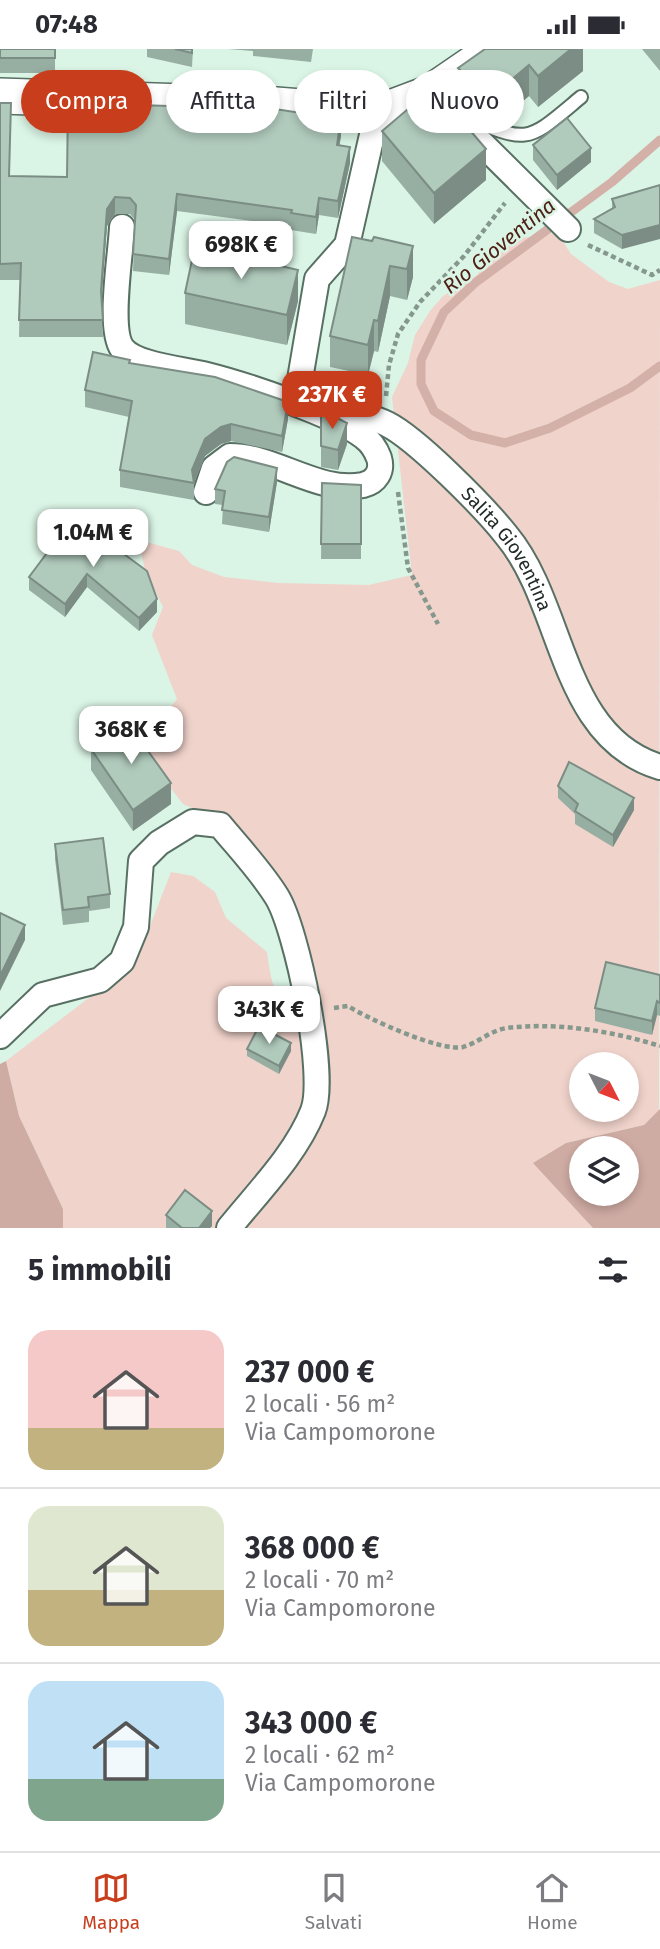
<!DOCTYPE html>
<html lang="it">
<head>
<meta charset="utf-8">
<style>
  :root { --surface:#fff; --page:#f2f2f3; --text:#2b2b33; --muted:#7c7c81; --line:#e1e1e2; --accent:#c83e1d }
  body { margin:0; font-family:"Fira Sans",sans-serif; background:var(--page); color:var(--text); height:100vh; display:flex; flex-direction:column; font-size:26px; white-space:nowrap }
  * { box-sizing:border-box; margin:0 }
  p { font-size:23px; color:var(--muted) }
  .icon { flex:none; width:38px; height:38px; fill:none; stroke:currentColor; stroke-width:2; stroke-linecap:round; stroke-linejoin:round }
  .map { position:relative; height:1179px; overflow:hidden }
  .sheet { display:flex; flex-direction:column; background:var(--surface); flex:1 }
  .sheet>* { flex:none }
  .guide { position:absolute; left:21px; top:21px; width:620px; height:63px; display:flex; gap:14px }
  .needle { width:46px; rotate:132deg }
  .fabs { position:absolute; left:569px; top:1003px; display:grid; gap:14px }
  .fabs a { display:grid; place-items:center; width:70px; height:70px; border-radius:50%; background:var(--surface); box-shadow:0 4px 10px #0003; font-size:35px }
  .price { position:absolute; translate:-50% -60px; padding:0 16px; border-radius:14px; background:#fff; color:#222; font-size:23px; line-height:46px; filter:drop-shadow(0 2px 4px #0008) }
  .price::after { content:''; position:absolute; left:50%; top:42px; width:21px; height:16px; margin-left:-10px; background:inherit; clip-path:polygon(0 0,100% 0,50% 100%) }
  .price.selected { background:var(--accent); color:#fff }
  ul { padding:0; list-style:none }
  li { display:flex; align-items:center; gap:21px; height:175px; padding:0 28px }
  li+li { border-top:2px solid var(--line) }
  li span { display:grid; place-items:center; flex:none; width:196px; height:140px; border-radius:21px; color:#555 }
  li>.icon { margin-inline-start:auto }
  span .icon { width:84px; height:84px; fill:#fffc; stroke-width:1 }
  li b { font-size:30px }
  h2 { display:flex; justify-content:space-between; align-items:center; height:84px; padding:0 28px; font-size:30px }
  .tag { padding:0 24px; border-radius:32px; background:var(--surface); box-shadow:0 4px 10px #0003; font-size:24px; line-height:63px }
  .tag.selected { background:var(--accent); color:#fff }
  .status { display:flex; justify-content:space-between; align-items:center; height:49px; padding:0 35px; background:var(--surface); direction:ltr }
  .status svg { height:19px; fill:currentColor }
  .tabs { display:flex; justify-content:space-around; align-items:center; height:98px; border-top:2px solid var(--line); background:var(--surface); font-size:19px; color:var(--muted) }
  .tabs a { display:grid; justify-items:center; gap:4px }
  .tabs .selected { color:var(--accent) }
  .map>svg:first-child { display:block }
</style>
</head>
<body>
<div class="status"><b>07:48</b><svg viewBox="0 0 49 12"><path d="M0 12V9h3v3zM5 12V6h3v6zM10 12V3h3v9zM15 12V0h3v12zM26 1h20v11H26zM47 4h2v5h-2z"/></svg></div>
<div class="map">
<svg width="660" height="1179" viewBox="0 0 660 1179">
  <rect width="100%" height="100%" fill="#daf4e5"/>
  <path fill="#f0d3cb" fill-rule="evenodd" d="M550 184 560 188 571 205 609 233 628 240 660 231 659 1062 644 1076 566 1094 534 1114 593 1179H63V1160L19 1067 6 1012 136 913 171 823 193 827 215 843 226 869 267 903C273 947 276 951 314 976L282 875 214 769 183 755 151 714 142 685 158 673 177 650 152 586 163 558 145 522 139 491 179 502 192 516 224 528 278 534 369 536 412 526 392 348 408 314 415 286 430 262 443 247 477 226 504 196 512 191ZM581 1015H626V1060H581Z"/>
  <g fill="#ceaba3" fill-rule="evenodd">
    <polygon points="6,1012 19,1067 63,1160 63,1179 0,1179 0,1015"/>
    <path d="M660 1060V1179H593L533 1114 566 1094 644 1076ZM581 1099H626V1144H581Z"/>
  </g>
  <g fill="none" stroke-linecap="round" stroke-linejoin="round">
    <polyline stroke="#d3b0a8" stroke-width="9" points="660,91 612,133 475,234 444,263 421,311 421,335 434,362 471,386 505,394 550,379 630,339 660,317"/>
    <defs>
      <path id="lane" d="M464 67C530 96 527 93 581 48"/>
      <g id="street">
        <polyline points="444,57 568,180"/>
        <path id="s1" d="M377 64 347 196 317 230 300 330C312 358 362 362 387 375 417 390 485 459 507 487 565 557 560 688 660 718"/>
        <path d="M122 178C121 204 108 279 122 299 136 317 185 320 207 326 243 335 337 366 364 388 371 393 376 401 379 409 383 422 376 433 363 436 319 445 275 407 230 407L214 419 206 443"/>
        <path d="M0 987 43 946 100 931 122 912 136 878 141 812 159 794 193 773 220 776C239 799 261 822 277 848 297 881 327 1026 313 1062 296 1105 258 1143 229 1179"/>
      </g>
      <polyline id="secondary" points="0,47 276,56 377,64 430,44 494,0"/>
    </defs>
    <use href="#lane" stroke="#587063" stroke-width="16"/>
    <use href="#street" stroke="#587063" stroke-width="28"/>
    <use href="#secondary" stroke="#587063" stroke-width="38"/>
    <g stroke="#85988d" stroke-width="4.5" stroke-dasharray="5 3.5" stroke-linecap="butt">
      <polyline points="588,196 652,226 660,221"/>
      <polyline points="386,347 389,316 398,285 420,253 464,207 505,154"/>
      <polyline points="398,443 408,519 438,575"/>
      <path d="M334 959 348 957C368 970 441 1003 463 998 478 994 491 981 507 979 557 973 612 982 660 997"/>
    </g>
    <use href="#lane" stroke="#fff" stroke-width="12"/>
    <use href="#street" stroke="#fff" stroke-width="24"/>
    <use href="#secondary" stroke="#fff" stroke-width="35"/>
  </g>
  <g fill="#97aea2">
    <rect x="0" y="0" width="55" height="24"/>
    <polygon points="147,0 193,0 192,18 147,8"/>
    <polygon points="228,0 313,0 311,13 253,7 253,2"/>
    <polygon points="583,0 583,22 538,58 529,47 499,72 470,61 458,49 458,19"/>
    <polygon points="642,0 660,0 660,22"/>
    <polygon points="0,54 9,127 67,128 341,87 339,96 350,114 338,169 319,166 316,185 291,181 291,177 177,162 169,226 133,222 135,171 130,165 115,165 107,177 101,251 103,288 19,288 20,231 0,231"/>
    <polygon points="467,78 486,131 434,175 382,112 382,82"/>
    <polygon points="533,96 591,113 557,141 533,111"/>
    <polygon points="660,136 622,200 594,184 594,170 612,159 612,150"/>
    <polygon points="372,192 413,197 413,228 407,251 390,247 378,303 374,302 368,326 330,318 330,287"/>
    <polygon points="185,244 298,252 287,296 185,275"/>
    <polygon points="130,314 288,370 282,403 231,392 221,395 205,407 194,434 194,451 120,438 120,421 129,368 85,358 85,341"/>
    <polygon points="321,361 347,395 338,421 321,418"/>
    <polygon points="277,433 269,483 222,475 223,456 215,455 215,440"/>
    <polygon points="322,434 361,436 361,510 321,510"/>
    <polygon points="74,468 157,563 139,582 87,538 65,568 29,541 29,528"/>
    <polygon points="91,700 171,755 133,782 91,721"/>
    <polygon points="558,737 634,761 613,798 575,775 575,765 558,749"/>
    <polygon points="55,795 110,845 110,859 89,862 89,873 63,876 55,810"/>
    <polygon points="660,926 660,967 657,966 652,986 595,972 595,959"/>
    <polygon points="247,1000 291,1002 279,1025 247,1007"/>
    <polygon points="166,1166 212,1177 210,1179 166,1179"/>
  </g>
  <g fill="#7b8d84">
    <polygon points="571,0 583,0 583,22 538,58 538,27"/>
    <polygon points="529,16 529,47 499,72 499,41"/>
    <polygon points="467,68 467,99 462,72"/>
    <polygon points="341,70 341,87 337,112 337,96"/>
    <polygon points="350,98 350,114 338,169 338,152"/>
    <polygon points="591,99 591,113 557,141 557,126"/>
    <polygon points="486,100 486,131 434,175 434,144"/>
    <polygon points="177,145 177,162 169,226 169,210"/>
    <polygon points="115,148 115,165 107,177 101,258 101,242 107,160"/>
    <polygon points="319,149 319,166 316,185 316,168"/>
    <polygon points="660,176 660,190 622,200 622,186"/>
    <polygon points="413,197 413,228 407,251 407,220"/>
    <polygon points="390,217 390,247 378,303 378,272"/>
    <polygon points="298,221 298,252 287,296 287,266"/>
    <polygon points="374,271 374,302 368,326 368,296"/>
    <polygon points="288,353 288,370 282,403 282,387"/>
    <polygon points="347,374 347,395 338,421 338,401"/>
    <polygon points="231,375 231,392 221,395 205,407 194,434 192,421 205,390 221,378"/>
    <polygon points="277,419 277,433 269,483 269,468"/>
    <polygon points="87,525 87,538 65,568 65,555"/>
    <polygon points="157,550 157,563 139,582 139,569"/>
    <polygon points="171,734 171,755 133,782 133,761"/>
    <polygon points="634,749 634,761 613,798 613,786"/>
    <polygon points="25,876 25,891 0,942 0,927"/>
    <polygon points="657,952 657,966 652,986 652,972"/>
    <polygon points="291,994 291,1002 279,1025 279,1017"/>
    <polygon points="212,1162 212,1177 210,1179 199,1179"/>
  </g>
  <g fill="#b0cabc" stroke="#7b8d84" stroke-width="2">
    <rect x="0" y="0" width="55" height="9"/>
    <polygon points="175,0 192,0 192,4"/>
    <polygon points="485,0 571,0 538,27 529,16 499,41 470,30 458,19"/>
    <polygon points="434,38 467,68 462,72 486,100 434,144 382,82"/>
    <polygon points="0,54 11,54 9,127 67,128 68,54 275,60 341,70 337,96 350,98 338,152 319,149 316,168 291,164 292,161 177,145 169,210 133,205 136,156 130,149 115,148 107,160 101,242 103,271 19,271 21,214 0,215"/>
    <polygon points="567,69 591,99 557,126 533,96"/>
    <polygon points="660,136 660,176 622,186 594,170 615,158 612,150"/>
    <polygon points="352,188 372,192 374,188 413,197 407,220 390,217 378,272 374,271 368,296 330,287"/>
    <polygon points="195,197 298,221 287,266 185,244"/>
    <polygon points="93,303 130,311 129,314 215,328 288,353 282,387 231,375 221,378 205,390 192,421 194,434 120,421 132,352 85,341"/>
    <polygon points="321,361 347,374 338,401 321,397"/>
    <polygon points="234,408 277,419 269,468 222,461 225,442 215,440 227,413"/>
    <polygon points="322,434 361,436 361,495 321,495"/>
    <polygon points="74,468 147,522 157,550 139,569 87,525 65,555 29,528"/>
    <polygon points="128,674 171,734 133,761 91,700"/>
    <polygon points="569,713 634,749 613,786 575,762 578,755 558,737"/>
    <polygon points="103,789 110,845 88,848 89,858 63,861 55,795"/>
    <polygon points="0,864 25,876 0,927"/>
    <polygon points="606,913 660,926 660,954 657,952 652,972 595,959"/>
    <polygon points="259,977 291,994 279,1017 247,1000"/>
    <polygon points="185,1141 212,1162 199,1179 182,1179 166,1166"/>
  </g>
  <g text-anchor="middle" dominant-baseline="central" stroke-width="5" stroke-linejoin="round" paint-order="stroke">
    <g font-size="19" fill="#222c27" stroke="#daf4e5">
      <text stroke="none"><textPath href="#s1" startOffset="558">Salita Gioventina</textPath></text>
    </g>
    <g font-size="21" font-style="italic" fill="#4f2116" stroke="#daf4e5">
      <text transform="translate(499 197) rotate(-39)">Rio Gioventina</text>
    </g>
  </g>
</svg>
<div class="fabs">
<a><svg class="needle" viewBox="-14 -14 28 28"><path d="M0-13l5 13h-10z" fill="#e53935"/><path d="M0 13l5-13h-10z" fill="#7c7c81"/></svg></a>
<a><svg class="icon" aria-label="layers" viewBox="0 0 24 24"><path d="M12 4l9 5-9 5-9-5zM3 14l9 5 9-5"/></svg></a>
</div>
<b class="price" style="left:241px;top:232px">698K €</b>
<b class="price selected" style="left:332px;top:382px">237K €</b>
<b class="price" style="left:93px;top:520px">1.04M €</b>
<b class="price" style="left:131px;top:717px">368K €</b>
<b class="price" style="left:269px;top:997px">343K €</b>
<div class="guide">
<a class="tag selected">Compra</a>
<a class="tag">Affitta</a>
<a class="tag">Filtri</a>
<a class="tag">Nuovo</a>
</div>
</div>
<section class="sheet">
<h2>5 immobili<svg class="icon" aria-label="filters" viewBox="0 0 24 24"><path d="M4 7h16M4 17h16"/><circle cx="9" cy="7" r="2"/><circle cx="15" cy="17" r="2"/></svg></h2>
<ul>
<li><span style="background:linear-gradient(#f6c9c9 70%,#c2b280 0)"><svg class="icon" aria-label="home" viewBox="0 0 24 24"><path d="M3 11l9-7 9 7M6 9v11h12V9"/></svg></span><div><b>237 000 €</b><p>2 locali · 56 m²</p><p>Via Campomorone</p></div></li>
<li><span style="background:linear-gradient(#dfe7d0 60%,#c2b280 0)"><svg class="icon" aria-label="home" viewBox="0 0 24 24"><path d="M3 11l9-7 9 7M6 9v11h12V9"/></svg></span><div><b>368 000 €</b><p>2 locali · 70 m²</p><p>Via Campomorone</p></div></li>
<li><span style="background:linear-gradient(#bfe0f5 70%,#7fa58c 0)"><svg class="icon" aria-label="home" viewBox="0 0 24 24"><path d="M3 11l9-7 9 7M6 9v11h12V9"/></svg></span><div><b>343 000 €</b><p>2 locali · 62 m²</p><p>Via Campomorone</p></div></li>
</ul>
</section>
<nav class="tabs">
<a class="selected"><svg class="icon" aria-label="map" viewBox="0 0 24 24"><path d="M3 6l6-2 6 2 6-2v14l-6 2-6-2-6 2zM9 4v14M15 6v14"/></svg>Mappa</a>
<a><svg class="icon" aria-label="saved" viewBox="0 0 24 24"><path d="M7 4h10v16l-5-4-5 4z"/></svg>Salvati</a>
<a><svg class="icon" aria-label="home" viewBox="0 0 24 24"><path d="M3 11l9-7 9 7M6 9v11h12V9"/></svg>Home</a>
</nav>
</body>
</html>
